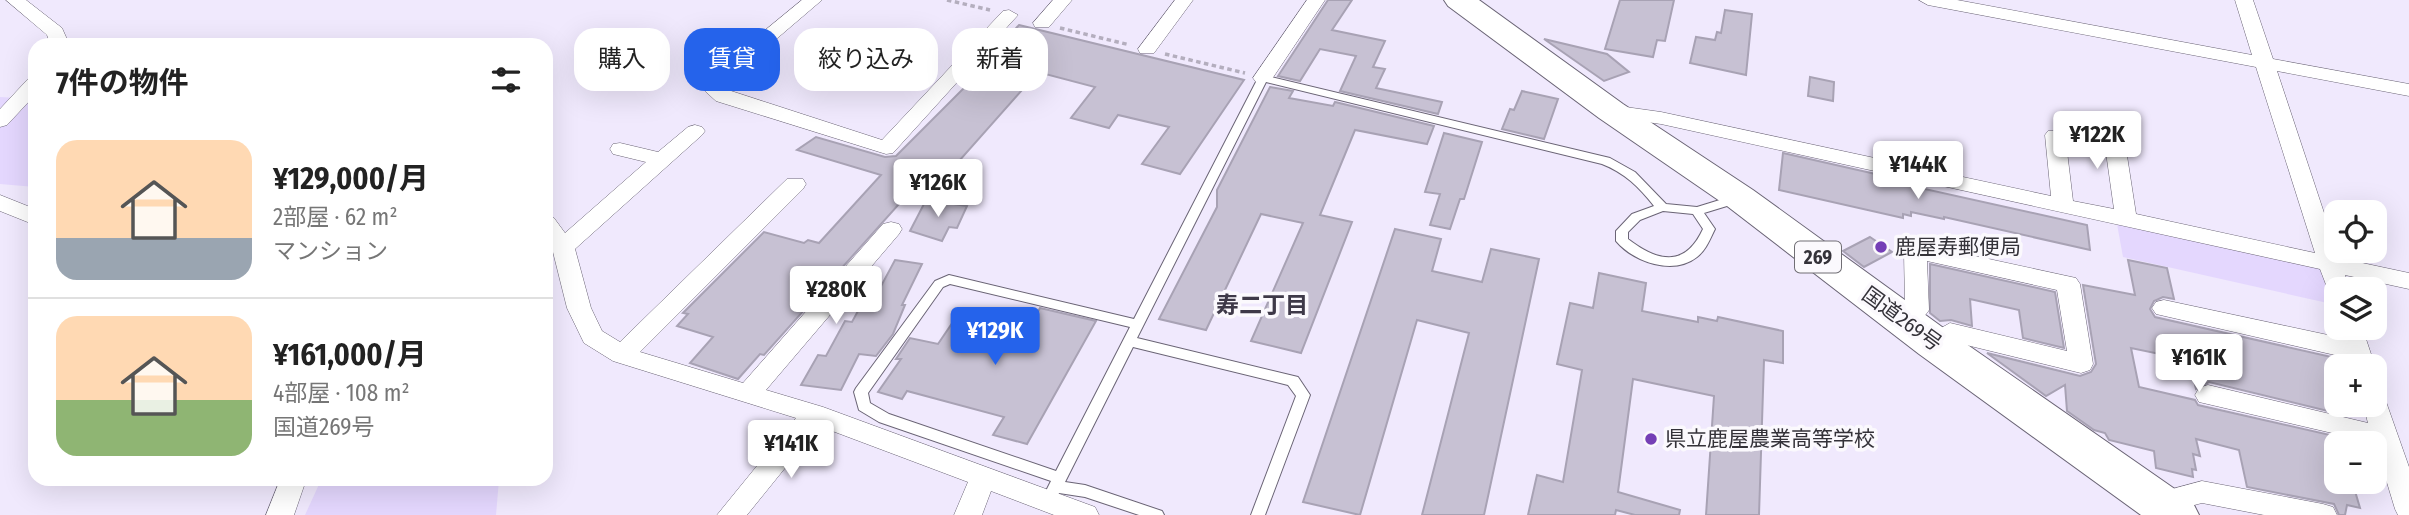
<!DOCTYPE html>
<html lang="ja">
<head>
<meta charset="utf-8">
<style>
  :root { --surface:#fff; --page:#f2f2f2; --text:#222; --muted:#767676; --line:#e0e0e0; --accent:#2563eb }
  body { margin:0; font-family:"Fira Sans Condensed","Noto Sans JP",sans-serif; background:var(--page); color:var(--text); height:100vh; display:flex; flex-direction:column; font-size:26px; white-space:nowrap }
  * { box-sizing:border-box; margin:0 }
  p { font-size:23px; color:var(--muted) }
  .icon { flex:none; width:38px; height:38px; fill:none; stroke:currentColor; stroke-width:2; stroke-linecap:round; stroke-linejoin:round }
  .map { position:relative; flex:1; overflow:hidden }
  .details { position:absolute; left:28px; top:38px; width:525px; height:448px; display:flex; flex-direction:column; background:var(--surface); border-radius:21px; box-shadow:0 7px 28px #0002 }
  .details>* { flex:none }
  .hud { position:absolute; left:574px; top:28px; width:665px; height:63px; display:flex; gap:14px }
  .buttons { position:absolute; left:2324px; top:200px; display:grid; gap:14px }
  .buttons a { display:grid; place-items:center; width:63px; height:63px; border-radius:14px; background:var(--surface); box-shadow:0 7px 28px #0002; font-size:35px }
  .price { position:absolute; translate:-50% -60px; padding:0 16px; border-radius:7px; background:#fff; color:#222; font-size:23px; line-height:46px; filter:drop-shadow(0 2px 4px #0008) }
  .price::after { content:''; position:absolute; left:50%; top:42px; width:21px; height:16px; margin-left:-10px; background:inherit; clip-path:polygon(0 0,100% 0,50% 100%) }
  .price.active { background:var(--accent); color:#fff }
  ul { padding:0; list-style:none }
  li { display:flex; align-items:center; gap:21px; height:175px; padding:0 28px }
  li+li { border-top:2px solid var(--line) }
  li span { display:grid; place-items:center; flex:none; width:196px; height:140px; border-radius:21px; color:#555 }
  li>.icon { margin-inline-start:auto }
  span .icon { width:84px; height:84px; fill:#fffc; stroke-width:1 }
  li b { font-size:30px }
  h2 { display:flex; justify-content:space-between; align-items:center; height:84px; padding:0 28px; font-size:30px }
  .tag { padding:0 24px; border-radius:21px; background:var(--surface); box-shadow:0 7px 28px #0002; font-size:24px; line-height:63px }
  .tag.active { background:var(--accent); color:#fff }
  .map>svg:first-child { display:block }
</style>
</head>
<body>
<div class="map">
<svg width="2409" height="515" viewBox="0 0 2409 515">
  <rect width="100%" height="100%" fill="#f0e9fd"/>
  <g fill="#e4d7fe">
    <polygon points="0,97 35,99 35,187 0,184"/>
    <polygon points="2117,224 2323,268 2332,304 2123,257"/>
    <polygon points="321,480 499,480 496,515 305,515"/>
  </g>
  <g fill="#c7c1d3" stroke="#a8a2b4" stroke-width="2">
    <polygon points="1328,0 1352,0 1332,30 1385,41 1373,67 1385,69 1376,88 1442,102 1438,114 1340,91 1356,56 1320,49 1300,81 1278,76"/>
    <polygon points="1620,0 1674,0 1665,41 1657,40 1653,57 1605,49"/>
    <polygon points="1725,10 1752,14 1746,75 1690,63 1696,37 1715,40 1717,32 1721,33"/>
    <polygon points="1019,25 1244,80 1180,174 1142,164 1169,127 1118,115 1109,128 1071,118 1095,87 1038,72 952,169 941,162 918,188 915,186 764,355 760,354 738,379 690,363 713,337 677,326 688,314 683,313 764,232 804,243 808,240 819,243 881,175 797,150 816,137 885,157 896,156 983,69 980,68"/>
    <polygon points="1544,39 1607,54 1629,72 1604,81"/>
    <polygon points="1810,77 1834,82 1833,101 1808,96"/>
    <polygon points="1270,87 1293,91 1289,98 1333,106 1335,102 1434,126 1427,144 1355,130 1320,215 1352,222 1301,353 1251,341 1303,223 1261,214 1206,330 1159,319 1217,207 1217,190"/>
    <polygon points="1522,91 1558,99 1544,139 1502,129 1510,109 1514,110"/>
    <polygon points="1444,133 1482,142 1464,199 1460,199 1450,229 1430,225 1440,194 1425,192"/>
    <polygon points="1783,153 1902,180 1911,183 1911,186 2087,225 2090,250 1944,217 1944,219 1911,212 1911,216 1903,214 1903,218 1779,190"/>
    <polygon points="926,200 967,206 957,228 949,227 942,241 910,231"/>
    <polygon points="1395,229 1441,239 1432,271 1482,282 1491,249 1539,259 1484,515 1422,515 1469,333 1417,320 1360,515 1303,502"/>
    <polygon points="1870,237 1892,252 1864,267 1843,251"/>
    <polygon points="895,260 922,264 902,305 905,305 893,334 876,356 859,354 841,390 801,385 818,355 826,356 845,321 852,322 870,289 879,290"/>
    <polygon points="2128,260 2167,268 2174,299 2163,297 2154,301 2150,309 2155,317 2336,358 2336,413 2209,382 2196,389 2189,360 2131,348 2139,387 2195,400 2198,405 2339,437 2341,443 2336,443 2336,481 2352,481 2360,508 2347,505 2345,515 2339,515 2334,504 2247,487 2239,450 2196,439 2200,456 2193,454 2196,470 2192,469 2193,477 2156,468 2154,451 2109,440 2105,433 2094,430 2067,411 2065,385 2046,396 1987,353 2080,376 2091,372 2096,364 2083,285 2135,295"/>
    <polygon points="1930,264 2055,292 2064,348 2023,338 2019,310 1970,299 1972,326 1951,320 1940,321 1930,313"/>
    <polygon points="1599,273 1646,283 1642,311 1698,322 1698,317 1717,321 1718,317 1783,331 1783,363 1764,360 1759,515 1706,515 1714,396 1633,379 1618,492 1680,510 1679,515 1635,515 1616,510 1615,515 1528,515 1537,475 1563,482 1582,370 1557,364 1570,303 1593,308"/>
    <polygon points="1040,308 1096,321 1027,444 993,435 1004,417 907,391 902,399 878,392 901,359 896,359 910,338 938,344 955,319 982,326 988,316 1000,319 1004,312 1034,319"/>
  </g>
  <g fill="none" stroke-linecap="round" stroke-linejoin="round">
    <defs>
      <path id="service" d="M1263 75 1610 158 1635 172 1666 204 1697 207 1736 195 1742 199 1740 202 1704 213 1715 229C1710 239 1706 250 1697 257 1673 276 1634 262 1616 241V231L1632 214 1654 206C1639 187 1625 173 1602 164L1266 82 1137 338 1298 377 1310 395 1265 515H1251L1296 396 1288 385 1133 347 1065 482 1085 485 1162 511 1164 515H1139L1085 497 1059 493 1053 505 1048 507 1043 505 1041 501 1051 481 879 422 859 410 854 392 856 388 935 281 949 275 1134 319 1258 78ZM1663 211 1693 214 1703 229C1685 268 1658 262 1628 239V232L1640 220ZM950 284 1130 327 1056 471 889 414 870 403 868 393 943 287Z"/>
      <g id="minor">
        <polygon points="6,0 26,0 62,28 70,46 51,46 47,35"/>
        <polygon points="802,0 822,0 733,76 725,89 882,140 1003,11 1009,10 1018,15 893,153 886,154 716,101 705,91 709,79 719,68"/>
        <polygon points="1053,0 1072,0 1049,27 1035,27 1033,23"/>
        <polygon points="1175,0 1193,0 1154,53 1140,53 1138,49"/>
        <polygon points="1307,0 1325,0 1270,82 1256,82 1253,78"/>
        <polygon points="1919,0 1957,0 2252,55 2235,0 2253,0 2273,59 2409,84 2409,96 2277,71 2339,258 2409,273 2409,289 2345,275 2350,289 2336,289 2336,297 2330,295 2320,269 1661,124 1611,117 1604,115 1601,111 1604,107 1611,105 1661,112 2051,196 2045,135 2048,131 2062,131 2065,135 2073,201 2114,209 2101,117 2104,113 2118,113 2121,117 2136,214 2315,253 2256,67 1928,5"/>
        <polygon points="35,77 35,95 7,125 0,127 0,109 28,79"/>
        <polygon points="695,125 702,127 705,131 702,135 575,249 591,308 602,331 620,342 787,179 803,179 806,184 803,189 640,352 743,383 883,224 891,222 899,224 902,229 899,234 766,390 823,407 1095,507 1099,515 1054,515 991,491 982,515 954,515 968,482 819,426 747,515 717,515 796,418 613,361 584,343 567,308 552,248 546,239 546,216 554,218 565,233 646,162 613,154 610,149 613,144 620,143 658,152 688,127"/>
        <polygon points="0,195 35,209 35,225 0,211"/>
        <path d="M1915 243 2076 278 2080 284 2093 364 2090 370 2081 373 1954 342 1934 352 1925 349 1922 343 1925 337 1950 323 2067 351 2057 290 1927 261 1929 310C1922 322 1904 328 1892 324L1888 318 1892 312 1905 306 1904 251 1907 246Z"/>
        <polygon points="2164,300 2342,338 2338,327 2362,327 2374,363 2373,366 2351,366 2348,358 2156,314 2152,308 2156,302"/>
        <polygon points="2208,385 2368,423 2363,404 2375,404 2375,393 2384,396 2409,467 2409,515 2398,515 2395,509 2375,443 2199,402 2195,395 2199,388"/>
        <polygon points="280,480 306,480 294,515 266,515"/>
        <polygon points="2202,481 2323,504 2333,507 2337,515 2264,515 2202,503 2160,514 2150,511 2146,503 2150,495"/>
      </g>
      <polygon id="trunk" points="1444,0 1479,0 1623,104 1753,190 1949,332 2192,501 2199,515 2141,515 1919,354 1727,206 1599,118 1448,6"/>
    </defs>
    <use href="#service" stroke="#6a6475" stroke-width="2"/>
    <use href="#minor" stroke="#6a6475" stroke-width="1"/>
    <use href="#trunk" stroke="#6a6475" stroke-width="2"/>
    <g stroke="#b4aebe" stroke-width="3.5" stroke-dasharray="4.5 3.5" stroke-linecap="butt">
      <polyline points="947,0 990,10"/>
      <polyline points="1060,28 1130,45"/>
      <polyline points="1165,54 1245,73"/>
    </g>
    <use href="#service" fill="#fff" fill-rule="evenodd"/>
    <use href="#minor" fill="#fff" fill-rule="evenodd"/>
    <use href="#trunk" fill="#fff" fill-rule="evenodd"/>
  </g>
  <g fill="#753fb6" stroke="#fbf9fd" stroke-width="2.5">
    <circle cx="1881" cy="247" r="7"/>
    <circle cx="1651" cy="439" r="7"/>
  </g>
  <g text-anchor="middle" dominant-baseline="central" stroke-width="7" stroke-linejoin="round" paint-order="stroke">
    <rect fill="#fbf9fd" stroke="#706e74" stroke-width="2" x="1795" y="241.5" width="46" height="31" rx="5"/>
    <g font-size="19" font-weight="bold" fill="#343239">
      <text x="1818" y="257">269</text>
    </g>
    <g font-size="21" fill="#343239" stroke="#fbf9fd" text-anchor="start">
      <text x="1895" y="247">鹿屋寿郵便局</text>
      <text x="1665" y="439">県立鹿屋農業高等学校</text>
    </g>
    <g font-size="21" fill="#343239" stroke="#fbf9fd">
      <text transform="translate(1902 319) rotate(36)">国道269号</text>
    </g>
    <g font-size="23" font-weight="bold" fill="#3e3948" stroke="#fbf9fd">
      <text x="1262" y="305">寿二丁目</text>
    </g>
  </g>
</svg>
<div class="buttons">
<a><svg class="icon" aria-label="locate" viewBox="0 0 24 24"><circle cx="12" cy="12" r="6"/><path d="M12 2v4M12 18v4M2 12h4M18 12h4"/></svg></a>
<a><svg class="icon" aria-label="layers" viewBox="0 0 24 24"><path d="M12 4l9 5-9 5-9-5zM3 14l9 5 9-5"/></svg></a>
<a>+</a>
<a>−</a>
</div>
<b class="price" style="left:2097px;top:171px">¥122K</b>
<b class="price" style="left:1918px;top:201px">¥144K</b>
<b class="price" style="left:938px;top:219px">¥126K</b>
<b class="price" style="left:836px;top:326px">¥280K</b>
<b class="price active" style="left:995px;top:367px">¥129K</b>
<b class="price" style="left:2199px;top:394px">¥161K</b>
<b class="price" style="left:791px;top:480px">¥141K</b>
<div class="hud">
<a class="tag">購入</a>
<a class="tag active">賃貸</a>
<a class="tag">絞り込み</a>
<a class="tag">新着</a>
</div>
<section class="details">
<h2>7件の物件<svg class="icon" aria-label="filters" viewBox="0 0 24 24"><path d="M4 7h16M4 17h16"/><circle cx="9" cy="7" r="2"/><circle cx="15" cy="17" r="2"/></svg></h2>
<ul>
<li><span style="background:linear-gradient(#ffd9b3 70%,#9aa5b1 0)"><svg class="icon" aria-label="home" viewBox="0 0 24 24"><path d="M3 11l9-7 9 7M6 9v11h12V9"/></svg></span><div><b>¥129,000/月</b><p>2部屋 · 62 m²</p><p>マンション</p></div></li>
<li><span style="background:linear-gradient(#ffd9b3 60%,#8fb573 0)"><svg class="icon" aria-label="home" viewBox="0 0 24 24"><path d="M3 11l9-7 9 7M6 9v11h12V9"/></svg></span><div><b>¥161,000/月</b><p>4部屋 · 108 m²</p><p>国道269号</p></div></li>
</ul>
</section>
</div>
</body>
</html>
